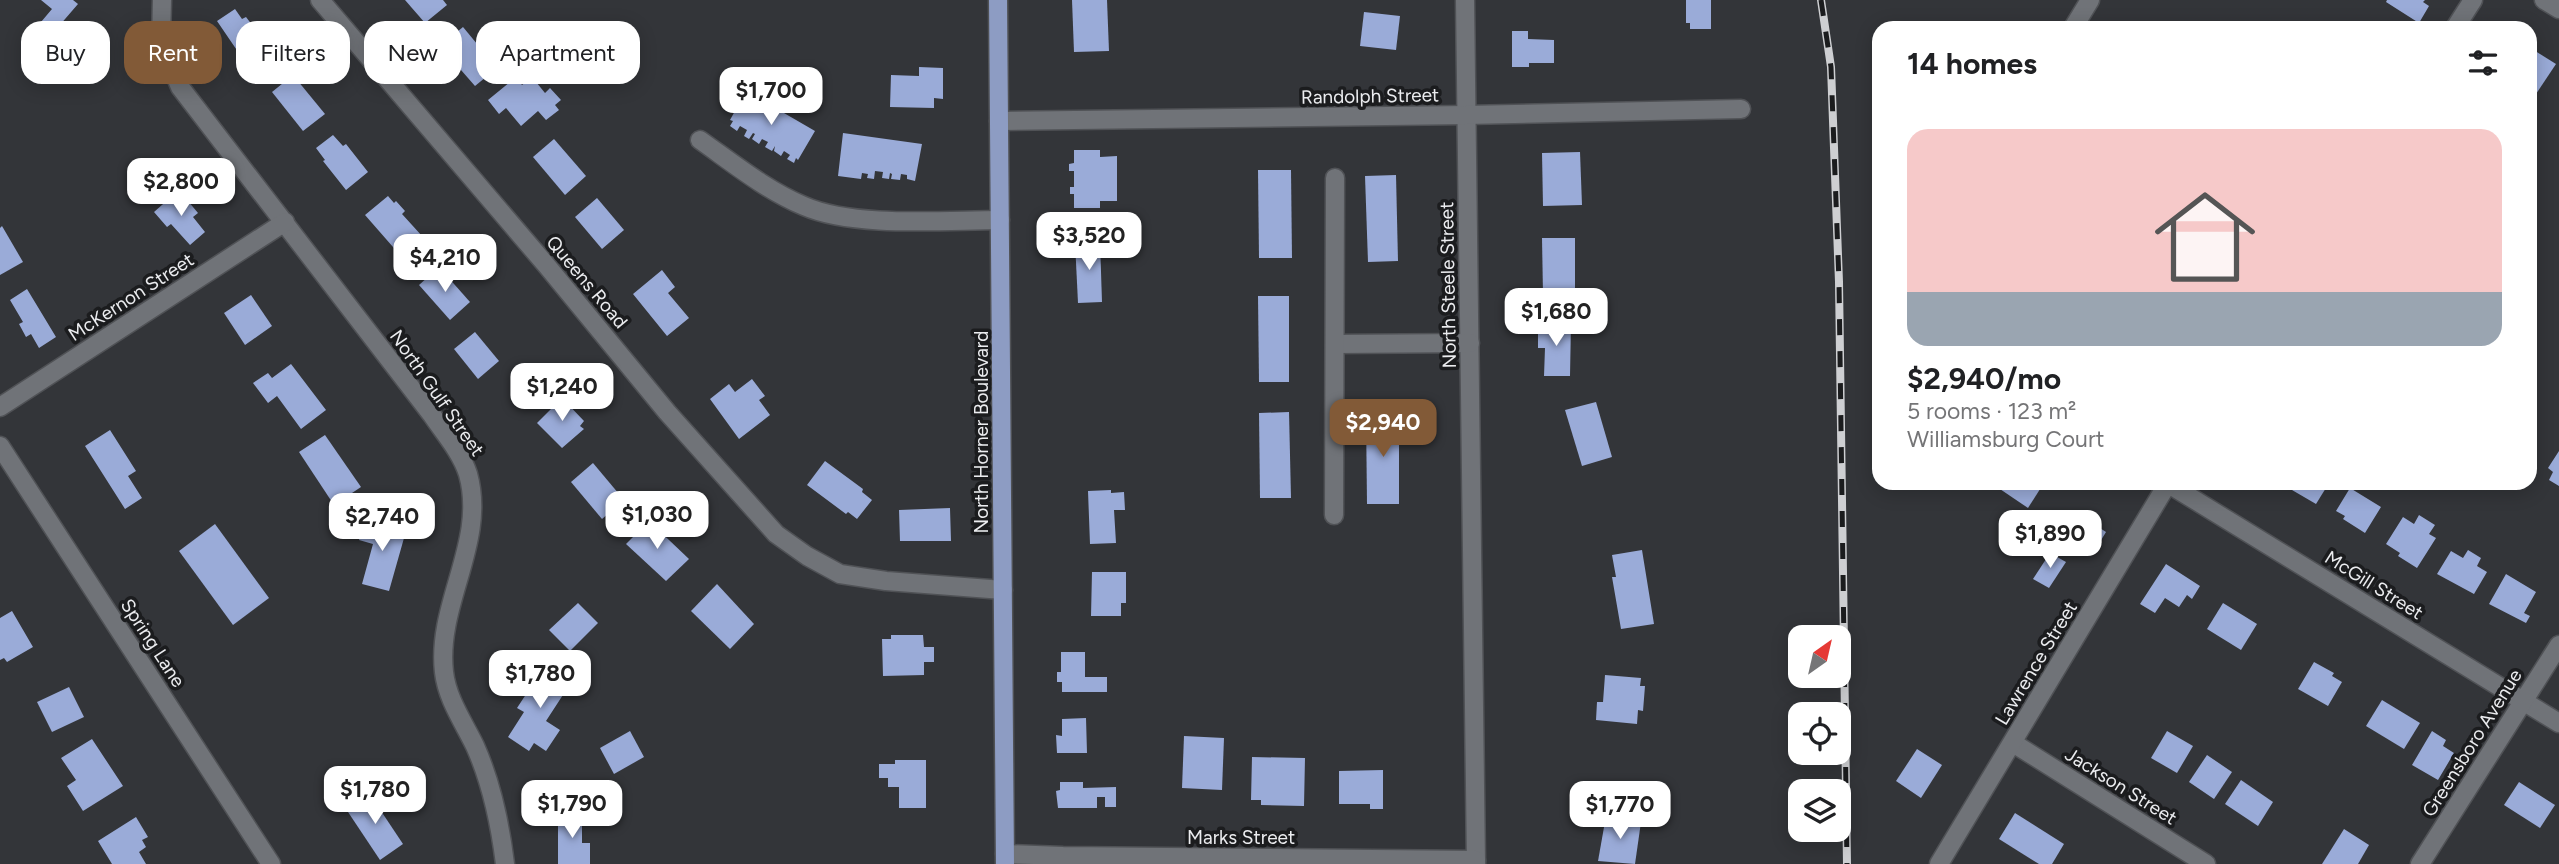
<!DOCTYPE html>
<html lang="en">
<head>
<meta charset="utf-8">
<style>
  :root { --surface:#fff; --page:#f2f2f2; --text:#202124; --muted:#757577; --line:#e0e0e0; --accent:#825a37 }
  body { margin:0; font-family:Figtree,sans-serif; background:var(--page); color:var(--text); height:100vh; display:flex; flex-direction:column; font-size:26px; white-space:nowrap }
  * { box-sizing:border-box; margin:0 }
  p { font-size:23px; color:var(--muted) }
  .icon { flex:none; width:38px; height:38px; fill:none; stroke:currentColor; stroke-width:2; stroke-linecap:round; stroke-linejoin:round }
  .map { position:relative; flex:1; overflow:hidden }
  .drawer { position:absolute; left:1872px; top:21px; width:665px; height:469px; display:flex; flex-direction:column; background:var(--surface); border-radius:21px; box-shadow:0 4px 18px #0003 }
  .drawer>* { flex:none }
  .guide { position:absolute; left:21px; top:21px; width:665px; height:63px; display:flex; gap:14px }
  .needle { width:46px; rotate:34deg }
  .buttons { position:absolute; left:1788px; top:625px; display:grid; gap:14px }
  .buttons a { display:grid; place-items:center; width:63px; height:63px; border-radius:14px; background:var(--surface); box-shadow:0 4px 18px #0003; font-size:35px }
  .price { position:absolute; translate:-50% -60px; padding:0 16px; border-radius:14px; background:#fff; color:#222; font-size:23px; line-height:46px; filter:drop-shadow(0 2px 4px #0008) }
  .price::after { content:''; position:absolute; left:50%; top:42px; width:21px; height:16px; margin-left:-10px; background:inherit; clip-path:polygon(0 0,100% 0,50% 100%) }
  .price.on { background:var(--accent); color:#fff }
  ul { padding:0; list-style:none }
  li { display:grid; align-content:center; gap:14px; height:371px; padding:0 35px }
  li+li { border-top:2px solid var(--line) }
  li span { display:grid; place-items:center; height:217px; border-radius:21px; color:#555 }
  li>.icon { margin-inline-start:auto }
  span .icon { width:126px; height:126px; fill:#fffc; stroke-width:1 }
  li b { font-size:30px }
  h2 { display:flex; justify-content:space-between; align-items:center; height:84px; padding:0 35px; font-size:30px }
  .chip { padding:0 24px; border-radius:21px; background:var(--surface); box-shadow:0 4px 18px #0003; font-size:24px; line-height:63px }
  .chip.on { background:var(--accent); color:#fff }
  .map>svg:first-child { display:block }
</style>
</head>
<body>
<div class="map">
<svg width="2559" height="864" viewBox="0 0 2559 864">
  <rect width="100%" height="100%" fill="#333539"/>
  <g fill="#9aabd8">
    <polygon points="41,0 73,0 78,4 59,26 64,31 56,40 45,30 47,28 41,22 52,9"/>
    <polygon points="405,0 443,0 447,5 425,23"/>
    <polygon points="1072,0 1107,0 1109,51 1074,52"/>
    <polygon points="1686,0 1711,0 1711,29 1690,29 1690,23 1686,23"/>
    <polygon points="2387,0 2425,0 2423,2 2429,6 2419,23 2386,2"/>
    <polygon points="235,9 242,19 246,17 270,48 247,65 217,21"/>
    <polygon points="1364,12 1400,16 1396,50 1360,46"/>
    <polygon points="463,27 497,68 475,86 440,46"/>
    <polygon points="1512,31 1528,31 1528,39 1554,40 1554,63 1529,63 1529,67 1512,67"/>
    <polygon points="2532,49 2556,64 2534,97 2530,95"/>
    <polygon points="919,67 943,68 943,99 934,98 934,108 890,107 891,75 919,76"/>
    <polygon points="293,75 325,114 303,131 272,92"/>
    <polygon points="516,77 522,85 532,77 545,93 550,88 561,100 555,105 559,110 546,120 538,111 521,126 506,108 499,114 488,100"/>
    <polygon points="746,91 815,131 798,160 796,158 794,163 787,159 790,155 784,151 781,156 774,151 775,146 772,151 765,147 768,142 762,139 759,144 752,139 755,134 753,133 749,139 744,136 747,130 740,126 737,131 730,126 733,121 730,120"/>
    <polygon points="843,133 922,144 915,181 907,179 907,175 901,174 900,180 891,179 892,174 890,173 889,179 882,178 883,172 875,171 874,179 867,178 868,174 862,173 861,179 838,176"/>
    <polygon points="333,135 343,146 346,144 368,172 346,190 323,161 325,160 316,148"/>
    <polygon points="554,139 586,176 565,195 533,157"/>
    <polygon points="1074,150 1100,150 1100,157 1117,156 1117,201 1100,201 1100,208 1074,208 1074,194 1070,194 1070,187 1074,187 1074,171 1069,171 1069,164 1074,163"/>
    <polygon points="1580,152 1582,205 1543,206 1542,153"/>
    <polygon points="1258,170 1291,170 1292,258 1259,258"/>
    <polygon points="1396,175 1398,261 1368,262 1365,176"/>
    <polygon points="183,195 198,213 193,217 205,232 190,245 171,224 167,227 154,212 171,197 175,202"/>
    <polygon points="388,196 394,203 396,201 405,211 402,214 422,236 400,255 365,215"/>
    <polygon points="597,198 624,230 602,249 575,217"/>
    <polygon points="2,226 23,262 0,275 0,228"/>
    <polygon points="1542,238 1575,238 1575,294 1543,294"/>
    <polygon points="1100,241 1102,302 1078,303 1075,242"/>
    <polygon points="439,267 470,302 450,320 419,285"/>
    <polygon points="662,270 675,287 668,293 689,318 667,336 633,294"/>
    <polygon points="27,289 56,337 39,348 31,334 26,337 19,324 23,322 10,300"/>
    <polygon points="251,295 272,326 245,345 224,313"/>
    <polygon points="1258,296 1289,296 1289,382 1259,382"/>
    <polygon points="1545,322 1571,322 1570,376 1544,376 1545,348 1538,348 1538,333 1544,333"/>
    <polygon points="475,332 499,361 478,379 454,349"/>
    <polygon points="291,364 326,410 301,429 277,396 268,403 253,383 268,373 272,378"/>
    <polygon points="752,379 765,396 759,400 770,415 739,439 710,399 729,384 735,392"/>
    <polygon points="562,398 584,421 580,426 584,429 562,448 537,423"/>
    <polygon points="1596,402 1612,457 1582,466 1565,410"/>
    <polygon points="1289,412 1291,498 1260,498 1259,413"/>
    <polygon points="1366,414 1399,414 1399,504 1367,504"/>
    <polygon points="110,430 136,471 128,476 142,498 125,509 85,446"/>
    <polygon points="325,435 361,487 334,505 299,452"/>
    <polygon points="2559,451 2559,486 2549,480 2553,472 2548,468"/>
    <polygon points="825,461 863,489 862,492 872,500 857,519 848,512 846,514 807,485"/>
    <polygon points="593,463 624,500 602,519 571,482"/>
    <polygon points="1995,483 2036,483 2042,486 2028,508 1994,485"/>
    <polygon points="2280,483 2329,483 2316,504"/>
    <polygon points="2350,488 2381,507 2365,533 2343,519 2345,516 2336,511"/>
    <polygon points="1111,490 1111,493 1124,492 1125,510 1114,510 1116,543 1090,544 1088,491"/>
    <polygon points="950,508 951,541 900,541 899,510"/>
    <polygon points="2072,510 2106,532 2092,555 2058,533"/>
    <polygon points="2419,515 2435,525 2429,534 2436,538 2417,568 2398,556 2400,553 2386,544 2403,517 2414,524"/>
    <polygon points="365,519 406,531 389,591 362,584 373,544 359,540"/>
    <polygon points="649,521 689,559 666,581 626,544"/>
    <polygon points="215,524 269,598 233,625 179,551"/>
    <polygon points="1642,550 1654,624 1621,629 1612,577 1616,577 1612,555"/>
    <polygon points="2468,550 2481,558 2477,566 2487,572 2474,594 2437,574 2451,551 2463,558"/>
    <polygon points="2050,553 2066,562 2049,588 2033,579"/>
    <polygon points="2166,564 2200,586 2192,599 2187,595 2179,607 2165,598 2155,613 2140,604"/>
    <polygon points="1092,572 1126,572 1126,603 1121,603 1121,616 1091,616"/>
    <polygon points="2506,574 2536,592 2524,613 2530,616 2526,623 2489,604"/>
    <polygon points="717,584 754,624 730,649 691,611"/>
    <polygon points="578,603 598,623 570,651 549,630"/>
    <polygon points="2223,603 2257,624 2241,650 2207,629"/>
    <polygon points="12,611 33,647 7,662 4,658 0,660 0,618"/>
    <polygon points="891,635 923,635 924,647 934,647 934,662 924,662 924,675 883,676 882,639 891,639"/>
    <polygon points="1061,652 1085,652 1085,677 1107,677 1107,692 1062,692 1062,682 1057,682 1057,672 1061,672"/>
    <polygon points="2314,662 2334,673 2332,676 2342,682 2328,706 2298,689"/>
    <polygon points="546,664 572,681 546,721 560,730 546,751 534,743 529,751 508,737 524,712 517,708"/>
    <polygon points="1605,675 1641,678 1640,686 1645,686 1643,711 1638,710 1637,724 1596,720 1597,702 1603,702"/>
    <polygon points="69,687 84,717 52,732 37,702"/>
    <polygon points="2382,700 2420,723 2404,749 2366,726"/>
    <polygon points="1086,718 1087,753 1057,753 1056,735 1062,736 1062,719"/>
    <polygon points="630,731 644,757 614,774 600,748"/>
    <polygon points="2167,731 2193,746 2177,773 2151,758"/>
    <polygon points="2432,731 2446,740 2443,746 2454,753 2438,780 2412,765"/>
    <polygon points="1184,736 1224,738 1222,790 1182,788"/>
    <polygon points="92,739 123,786 83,811 67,786 76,780 61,758"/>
    <polygon points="1917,749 1942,765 1921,798 1896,781"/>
    <polygon points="2207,755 2232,772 2214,799 2189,782"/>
    <polygon points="1252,757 1305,758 1304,806 1261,805 1261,800 1251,800"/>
    <polygon points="895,760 926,760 926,808 899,808 899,787 888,787 888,778 879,778 879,764 895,764"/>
    <polygon points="1383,770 1383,809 1370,809 1370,804 1339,804 1339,771"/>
    <polygon points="2241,780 2273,802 2258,826 2225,804"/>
    <polygon points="1060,782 1083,782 1083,788 1116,787 1116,807 1105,807 1105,797 1097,797 1097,808 1058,808 1056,791 1060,790"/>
    <polygon points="2519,782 2555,805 2540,828 2504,805"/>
    <polygon points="369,793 403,844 380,860 346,809"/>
    <polygon points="558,813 582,813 582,843 590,843 590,864 558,864"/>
    <polygon points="2015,813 2064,844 2052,864 2039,864 1999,839"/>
    <polygon points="1606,816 1641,822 1635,864 1598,861"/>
    <polygon points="136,817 148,837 142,840 146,847 139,852 146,864 112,864 98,841"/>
    <polygon points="2344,829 2369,845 2358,864 2322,864"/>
  </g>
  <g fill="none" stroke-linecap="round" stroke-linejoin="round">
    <defs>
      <g id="minor">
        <path d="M162 0 161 42 180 87 432 415C444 433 461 452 468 474 487 542 436 604 444 672 447 699 464 723 475 746 492 784 500 823 505 864"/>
        <polyline points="320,0 547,266 667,412 776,534 807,556 840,574 886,581 1003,590"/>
        <polyline points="1465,0 1476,864"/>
        <polyline points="2073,28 2090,0"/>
        <polyline points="2455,28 2473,0"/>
        <polyline points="999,121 1466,115 1741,109"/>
        <path d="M700 140C734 164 766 190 804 206 854 228 945 220 1000 220"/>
        <polyline points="1335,344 1470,343"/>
        <polyline points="0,407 285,222"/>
        <polyline points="2167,483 2559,723"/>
        <polyline points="1334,515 1335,178"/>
        <polyline points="2013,743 2206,864"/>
        <polyline points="1005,854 1063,856 1476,860"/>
        <polyline points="1939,864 2168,483"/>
        <polyline points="2420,864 2559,645"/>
      </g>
      <g id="tertiary">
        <polyline points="2544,0 2559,9"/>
        <polyline points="0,446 271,864"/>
      </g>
      <polyline id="primary" points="998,0 1005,864"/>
    </defs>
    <use href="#minor" stroke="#505256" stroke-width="21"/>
    <use href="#tertiary" stroke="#505256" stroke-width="21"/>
    <use href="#primary" stroke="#505256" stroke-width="21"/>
    <use href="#minor" stroke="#707378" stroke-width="18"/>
    <use href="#tertiary" stroke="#707378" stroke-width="18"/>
    <use href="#primary" stroke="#8d9cc3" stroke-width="18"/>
    <defs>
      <polyline id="rail" points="1821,0 1831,67 1839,282 1847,864"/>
    </defs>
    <use href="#rail" stroke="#cecfd2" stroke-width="8"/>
    <use href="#rail" stroke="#1b1c1e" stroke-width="5" stroke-dasharray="16" stroke-linecap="butt"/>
  </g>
  <g text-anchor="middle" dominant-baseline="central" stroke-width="7" stroke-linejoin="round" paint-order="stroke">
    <g font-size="19" fill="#ebecef" stroke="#1b1c1e">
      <text transform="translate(1370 96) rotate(-1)">Randolph Street</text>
      <text transform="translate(587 282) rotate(50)">Queens Road</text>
      <text transform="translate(1448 285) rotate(-91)">North Steele Street</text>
      <text transform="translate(131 297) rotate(-33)">McKernon Street</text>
      <text transform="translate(437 393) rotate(55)">North Gulf Street</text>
      <text transform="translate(981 432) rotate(-90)">North Horner Boulevard</text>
      <text transform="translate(2374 585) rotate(32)">McGill Street</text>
      <text transform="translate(153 643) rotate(57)">Spring Lane</text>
      <text transform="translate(2036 663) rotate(-59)">Lawrence Street</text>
      <text transform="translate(2472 743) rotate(-58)">Greensboro Avenue</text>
      <text transform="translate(2121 786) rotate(32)">Jackson Street</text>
      <text x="1241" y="837">Marks Street</text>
    </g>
  </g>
</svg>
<div class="buttons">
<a><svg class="needle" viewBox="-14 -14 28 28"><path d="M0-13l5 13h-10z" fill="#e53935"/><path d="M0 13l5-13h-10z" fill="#757577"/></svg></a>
<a><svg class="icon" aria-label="locate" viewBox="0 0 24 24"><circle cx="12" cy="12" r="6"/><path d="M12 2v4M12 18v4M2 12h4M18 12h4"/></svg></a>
<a><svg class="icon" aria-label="layers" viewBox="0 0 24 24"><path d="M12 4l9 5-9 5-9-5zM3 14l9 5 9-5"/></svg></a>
</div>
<b class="price" style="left:771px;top:127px">$1,700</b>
<b class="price" style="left:181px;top:218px">$2,800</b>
<b class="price" style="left:1089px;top:272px">$3,520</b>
<b class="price" style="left:445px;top:294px">$4,210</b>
<b class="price" style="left:1556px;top:348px">$1,680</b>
<b class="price" style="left:562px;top:423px">$1,240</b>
<b class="price on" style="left:1383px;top:459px">$2,940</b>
<b class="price" style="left:657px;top:551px">$1,030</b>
<b class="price" style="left:382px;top:553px">$2,740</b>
<b class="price" style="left:2050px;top:570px">$1,890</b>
<b class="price" style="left:540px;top:710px">$1,780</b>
<b class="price" style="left:375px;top:826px">$1,780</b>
<b class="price" style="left:572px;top:840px">$1,790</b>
<b class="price" style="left:1620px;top:841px">$1,770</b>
<div class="guide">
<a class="chip">Buy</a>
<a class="chip on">Rent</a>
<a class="chip">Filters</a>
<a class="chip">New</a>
<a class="chip">Apartment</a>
</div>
<section class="drawer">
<h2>14 homes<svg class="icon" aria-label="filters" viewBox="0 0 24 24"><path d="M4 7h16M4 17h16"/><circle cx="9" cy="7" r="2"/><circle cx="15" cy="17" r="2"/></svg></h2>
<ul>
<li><span style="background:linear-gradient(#f6c9c9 75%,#9aa5b1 0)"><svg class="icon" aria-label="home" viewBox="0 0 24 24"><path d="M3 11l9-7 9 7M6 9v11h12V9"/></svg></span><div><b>$2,940/mo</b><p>5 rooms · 123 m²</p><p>Williamsburg Court</p></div></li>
</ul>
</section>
</div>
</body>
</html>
